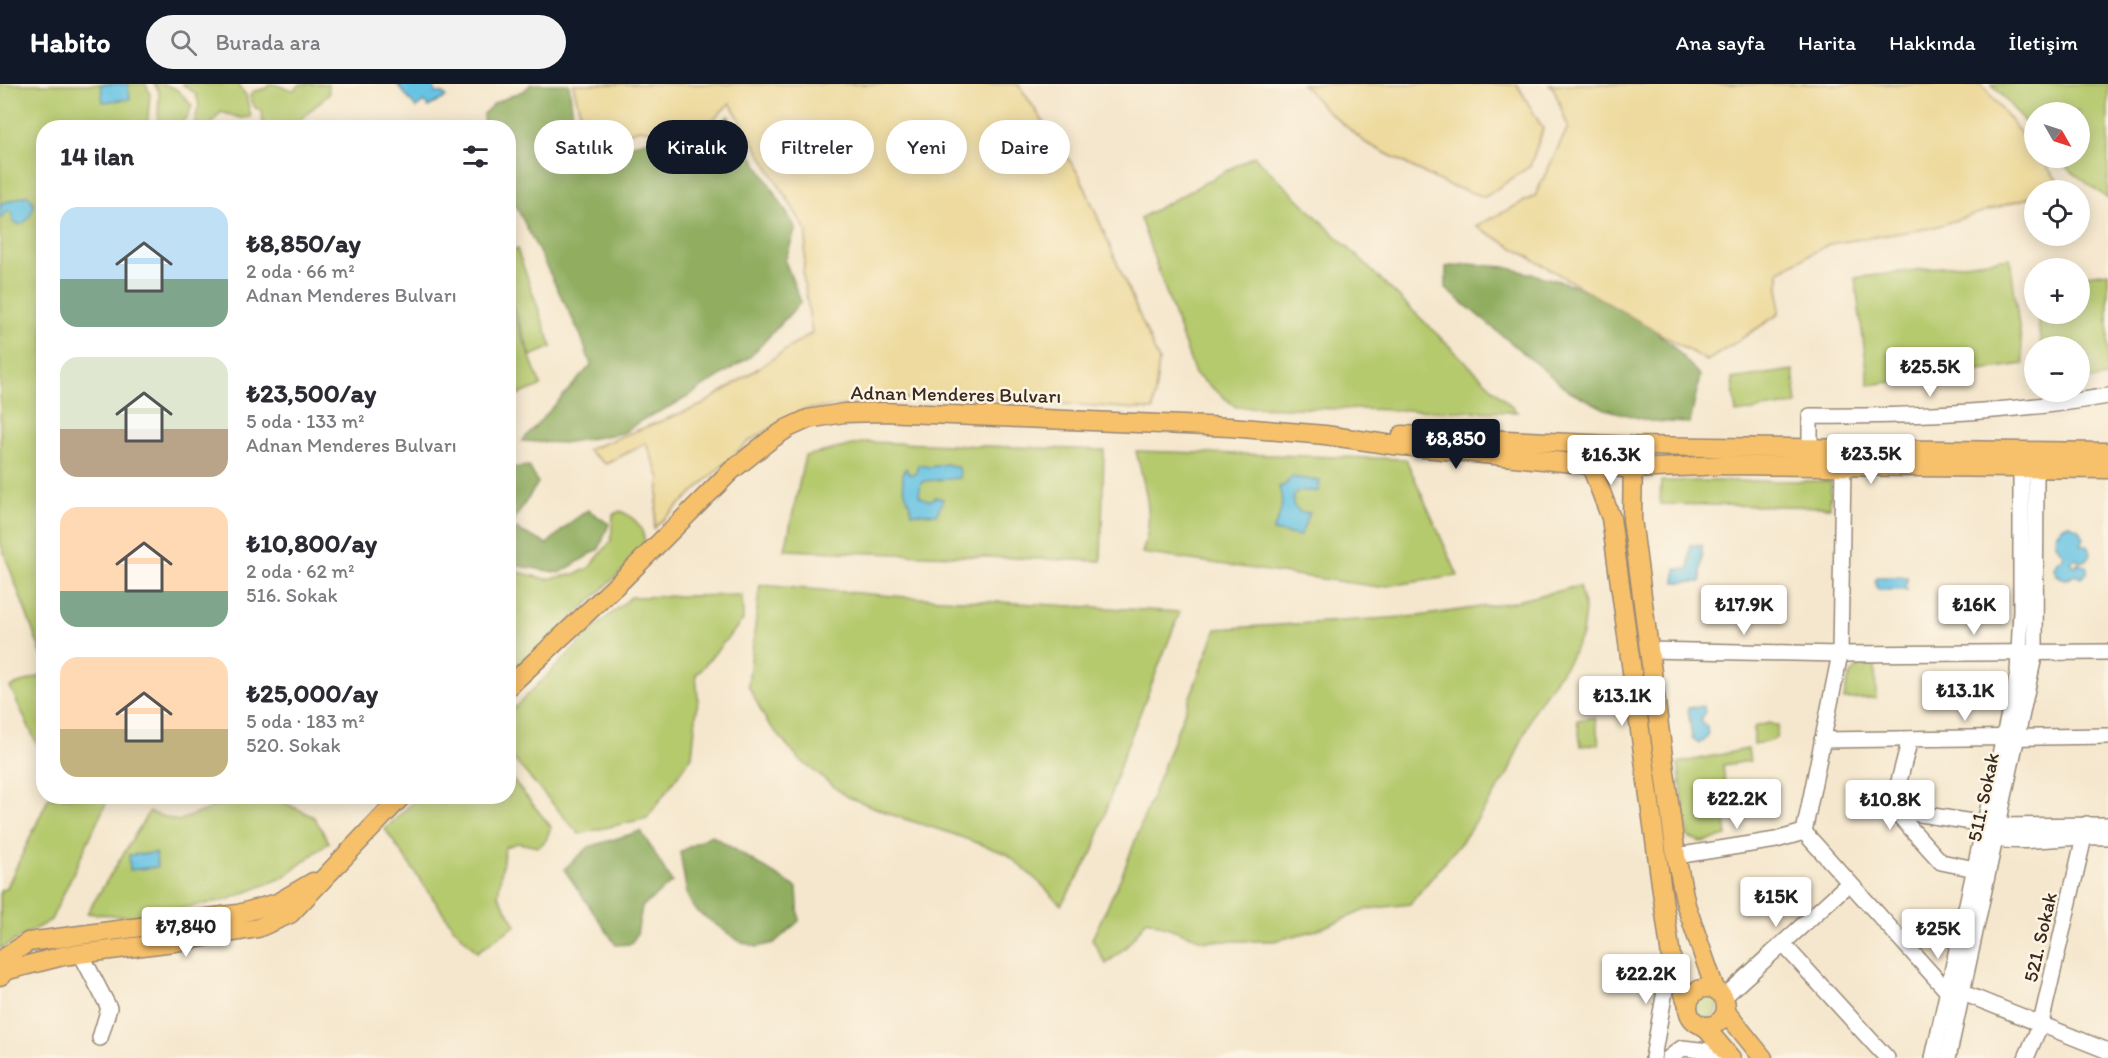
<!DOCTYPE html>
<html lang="tr">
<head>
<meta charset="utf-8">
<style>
  :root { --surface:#fff; --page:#f2f2f3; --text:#2b2b33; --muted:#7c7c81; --accent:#111827 }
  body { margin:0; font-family:Itim,sans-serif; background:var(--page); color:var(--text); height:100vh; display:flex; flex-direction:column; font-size:22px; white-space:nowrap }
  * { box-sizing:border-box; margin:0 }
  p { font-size:20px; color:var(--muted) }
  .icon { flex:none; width:33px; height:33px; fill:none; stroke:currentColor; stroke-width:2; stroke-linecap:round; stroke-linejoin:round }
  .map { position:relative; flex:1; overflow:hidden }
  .panel { position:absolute; left:36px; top:36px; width:480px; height:684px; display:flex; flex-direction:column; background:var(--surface); border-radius:24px; box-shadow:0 3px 15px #0003 }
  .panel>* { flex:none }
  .top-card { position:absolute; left:534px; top:36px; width:570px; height:54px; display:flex; gap:12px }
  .needle { width:39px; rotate:129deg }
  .tools { position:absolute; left:2024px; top:18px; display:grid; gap:12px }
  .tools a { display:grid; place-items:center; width:66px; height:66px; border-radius:50%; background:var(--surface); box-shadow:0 3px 15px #0003; font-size:30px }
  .price { position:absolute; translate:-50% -51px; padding:0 14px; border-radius:6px; background:#fff; color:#222; font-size:20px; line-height:39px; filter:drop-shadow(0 2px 3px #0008) }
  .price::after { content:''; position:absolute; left:50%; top:36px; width:18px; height:14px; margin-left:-9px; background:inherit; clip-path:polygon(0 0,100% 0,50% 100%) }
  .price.active { background:var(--accent); color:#fff }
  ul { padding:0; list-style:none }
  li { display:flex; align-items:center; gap:18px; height:150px; padding:0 24px }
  li span { display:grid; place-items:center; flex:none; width:168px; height:120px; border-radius:18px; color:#555 }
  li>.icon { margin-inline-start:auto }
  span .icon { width:72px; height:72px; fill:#fffc; stroke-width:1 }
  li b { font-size:26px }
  h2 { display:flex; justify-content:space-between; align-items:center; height:72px; padding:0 24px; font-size:26px }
  .tag { padding:0 21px; border-radius:27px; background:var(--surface); box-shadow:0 3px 15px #0003; font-size:21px; line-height:54px }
  .tag.active { background:var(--accent); color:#fff }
  header { display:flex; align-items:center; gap:36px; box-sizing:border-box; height:84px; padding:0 30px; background:var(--accent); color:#fff }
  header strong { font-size:28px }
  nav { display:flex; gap:33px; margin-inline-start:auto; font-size:21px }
  .search { width:420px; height:54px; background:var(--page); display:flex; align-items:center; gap:15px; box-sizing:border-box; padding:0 21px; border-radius:33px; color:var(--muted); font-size:22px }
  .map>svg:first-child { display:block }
</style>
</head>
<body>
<header>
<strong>Habito</strong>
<div class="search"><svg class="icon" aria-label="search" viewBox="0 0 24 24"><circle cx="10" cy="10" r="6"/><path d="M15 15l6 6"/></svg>Burada ara</div>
<nav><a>Ana sayfa</a><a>Harita</a><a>Hakkında</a><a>İletişim</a></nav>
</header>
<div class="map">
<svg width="2108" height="974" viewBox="0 0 2108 974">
  <rect width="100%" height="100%" fill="#fcf5e5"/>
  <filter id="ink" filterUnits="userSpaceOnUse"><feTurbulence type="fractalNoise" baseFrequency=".0167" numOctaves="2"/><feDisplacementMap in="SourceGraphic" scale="12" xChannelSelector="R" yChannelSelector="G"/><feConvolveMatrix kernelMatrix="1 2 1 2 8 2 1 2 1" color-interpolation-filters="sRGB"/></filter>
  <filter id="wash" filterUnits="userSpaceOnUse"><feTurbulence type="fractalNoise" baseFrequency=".008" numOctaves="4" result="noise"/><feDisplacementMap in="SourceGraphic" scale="24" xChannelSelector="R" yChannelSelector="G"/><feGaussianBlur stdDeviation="1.35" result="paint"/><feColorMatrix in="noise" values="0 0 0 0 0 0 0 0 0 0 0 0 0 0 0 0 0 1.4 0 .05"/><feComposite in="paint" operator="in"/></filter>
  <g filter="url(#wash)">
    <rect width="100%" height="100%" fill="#f5e7cd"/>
    <g fill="#b5c96d" stroke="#787a46" stroke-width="1.5">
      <polygon points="0,0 146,0 150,10 147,43 44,44 43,574 0,458"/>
      <path d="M154 0C175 0 179 6 192 22L187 33 176 43H158L159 7Z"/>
      <polygon points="182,0 237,0 246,11 251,33 241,34 221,28 209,43 194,41 199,21 196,10"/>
      <path d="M269 0C279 0 283 4 293 6L301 0H328L329 10 292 43H263L262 26 255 24 250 12 252 8 267 4Z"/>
      <polygon points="1992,0 2108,0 2108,115 2067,84 2057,74 2079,74 2079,28 2034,28 2034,49"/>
      <polygon points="1254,72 1517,328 1236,323 1195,290 1140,134"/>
      <polygon points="517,165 552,263 531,272 509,210 509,168"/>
      <polygon points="2010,174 2024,280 1869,301 1855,194"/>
      <polygon points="2108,188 2108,293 2079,297 2079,262 2041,262 2037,230 2079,230 2079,192"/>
      <polygon points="508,215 541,302 509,314 508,314"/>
      <polygon points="1793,286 1797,320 1736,329 1732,295"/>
      <polygon points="866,358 1104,366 1101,477 785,466 805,372"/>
      <path d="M1136 367 1406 375 1458 492 1379 503 1142 469C1156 433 1144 402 1136 367Z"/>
      <polygon points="1661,397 1831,397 1830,423 1660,420"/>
      <path d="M620 427C637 434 647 447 644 466L509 594V486L546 495 576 490 589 484 611 457 613 431Z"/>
      <polygon points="760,501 906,513 1180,528 1122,675 1093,768 1061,821 1042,801 1007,770 950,749 895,732 846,712 800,676 767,638 748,601"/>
      <polygon points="1579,502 1585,525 1582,551 1568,578 1535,624 1507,692 1463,756 1410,820 1368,825 1317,846 1274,857 1205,857 1147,836 1126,863 1106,880 1092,855 1122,791 1216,545 1419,532 1508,519"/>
      <polygon points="742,511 743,536 696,591 698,614 692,672 647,734 579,750 509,670 509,629 598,541 631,513"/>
      <path d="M1860 581H1875L1876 614 1844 615C1847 600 1847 591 1860 581Z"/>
      <polygon points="43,591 44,591 43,673 10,603"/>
      <polygon points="1595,633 1599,660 1581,662 1577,636"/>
      <polygon points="1769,639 1778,642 1776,654 1770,657 1754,660 1754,643"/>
      <polygon points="1748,665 1750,677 1723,681 1725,701 1720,702 1727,752 1701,758 1688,753 1678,679"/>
      <polygon points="509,691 551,743 546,756 539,763 518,759 505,763 498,811 516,841 477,868 453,843 385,745 418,713 508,712"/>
      <polygon points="49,713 109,713 51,836 0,865 0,806 6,805"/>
      <polygon points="248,713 273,713 314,733 329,758 282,794 227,816 130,833 87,829 149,728 178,737 216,722"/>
      <circle cx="1707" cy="923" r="11"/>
    </g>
    <g fill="#90ad60" stroke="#666c3f" stroke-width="1.5">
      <polygon points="531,0 569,0 578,74 653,55 680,72 693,70 728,32 796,144 785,177 801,218 750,273 679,318 642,336 623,349 563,359 522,357 591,281 581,252 512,114 509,93 508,44 484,43 483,30 495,19 525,6"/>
      <polygon points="1468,180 1505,183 1567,199 1623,221 1671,260 1700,292 1690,339 1650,337 1605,325 1568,306 1446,205 1446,183"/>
      <polygon points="529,382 538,399 510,442 547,460 571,438 588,426 609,440 599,465 560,489 509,480 509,384"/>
      <polygon points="641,747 672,798 642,823 637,850 631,860 616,861 564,785 589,763"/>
      <polygon points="711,751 797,804 799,837 774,859 757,863 739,857 694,825 687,811 680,768"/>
    </g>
    <g fill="#eeda9e" stroke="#94825e" stroke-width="1.5">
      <polygon points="573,0 1018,0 1080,92 1159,277 1153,326 939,311 802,326 749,357 654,444 660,394 646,359 606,380 587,366 702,321 812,249 803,190 807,148 730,19 690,58 670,50 640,45 588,60"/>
      <polygon points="1302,0 1517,0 1543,45 1530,82 1485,113 1445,100 1366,59 1324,24"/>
      <polygon points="1549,0 1981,0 2034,66 2034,74 2040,74 2063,103 2051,106 2034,106 2034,112 1931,144 1829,160 1779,187 1779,230 1707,277 1476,142 1535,112 1568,43 1554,5"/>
    </g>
    <g fill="#66c3e4" stroke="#507681" stroke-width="1.5">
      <polygon points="101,0 128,0 130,15 103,18"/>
      <polygon points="397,0 432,0 434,2 435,9 442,9 446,13 428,23 424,18 416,24"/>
      <path d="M24 112H29L34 119C33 130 24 146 13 138L12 128 8 127 0 135V120Z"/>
      <path d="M946 380 959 384 960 394 925 397 921 399 919 411C925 416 930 418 936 413L943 415 937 430 912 429C909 416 897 395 906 384L909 390H916L918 381 930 383Z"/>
      <path d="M1291 393 1320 397 1318 407H1299L1294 411 1293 421 1300 428 1310 429 1300 452 1273 447C1280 431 1285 420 1279 403L1285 401Z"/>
      <path d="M2068 440 2080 446 2084 454 2081 460C2088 462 2089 464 2090 471L2086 476 2079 478 2075 474 2070 478 2074 482 2078 480 2087 482V489L2081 494 2074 491 2070 494 2064 495 2057 491 2054 484 2058 476 2063 474V469C2051 458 2053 447 2068 440Z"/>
      <polygon points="1690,461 1702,461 1701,498 1675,498 1676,485 1689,485"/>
      <polygon points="1878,493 1907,493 1907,499 1904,502 1907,506 1878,506 1875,497"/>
      <polygon points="1704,622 1705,629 1701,636 1703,640 1707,642 1708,652 1704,657 1699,659 1692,654 1688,624"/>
      <polygon points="156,769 157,783 130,786 129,771"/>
    </g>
  </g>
  <g filter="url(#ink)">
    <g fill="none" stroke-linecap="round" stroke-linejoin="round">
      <defs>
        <g id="minor">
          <path d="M1810 363V332C1910 333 2010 329 2108 312"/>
          <polyline points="1648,566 1840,570 2108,568"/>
          <polyline points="1910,655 1893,720 1894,726 1941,778 1975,785"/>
          <polyline points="1822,656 2108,652"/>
          <polyline points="1894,726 1998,742 2108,741"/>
          <polyline points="1804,748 1948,908 1963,909 2108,967"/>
          <polyline points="1804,748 1840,570 1843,383"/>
          <path d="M1988 754C2027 761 2068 751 2108 753"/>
          <polyline points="1676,772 1776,756 1804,748"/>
          <polyline points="1783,860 1887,974"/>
          <polyline points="81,870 109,924 100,954"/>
          <polyline points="1724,913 1849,799"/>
          <polyline points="1653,974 1671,873"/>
          <polyline points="1669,974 1682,964 1726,969"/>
          <polyline points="1933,974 2018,589 2021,526 2021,385"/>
          <polyline points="1948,974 2035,568 2036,385"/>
          <polyline points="2026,974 2041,939 2087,740"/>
        </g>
        <g id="major">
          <polyline points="1402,351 1634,362 2108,368"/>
          <polyline points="1591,371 1591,382 1611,434 1671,873 1688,921"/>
          <polyline points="1633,376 1632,435 1676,772 1686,821 1715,905"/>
          <polyline points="508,603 624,494 731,387 770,356 788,344 808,335 844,329 883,328 1230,343 1325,351 1393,361 1633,385 1725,381 2108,385"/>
          <polyline points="0,877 28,858 238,830 277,819 313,798"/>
          <polyline points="0,892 8,886 63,872 182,857 258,844 290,830 402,712"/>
          <circle cx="1707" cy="923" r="19"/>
          <polyline points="1726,928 1763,974"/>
          <polyline points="1704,942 1731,974"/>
        </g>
      </defs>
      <use href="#minor" stroke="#988876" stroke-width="18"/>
      <use href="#major" stroke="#988876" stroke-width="21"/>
      <use href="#minor" stroke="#fff" stroke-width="15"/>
      <use href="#major" stroke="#f7c06b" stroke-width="18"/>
    </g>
  </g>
  <g text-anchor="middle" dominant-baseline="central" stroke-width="5" stroke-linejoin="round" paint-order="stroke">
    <g font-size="20" fill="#3b2a1e" stroke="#fcf5e5">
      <text transform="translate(956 310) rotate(1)">Adnan Menderes Bulvarı</text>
      <text transform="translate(1983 713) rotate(-78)">511. Sokak</text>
      <text transform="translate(2040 853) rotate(-77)">521. Sokak</text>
    </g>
  </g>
</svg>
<div class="tools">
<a><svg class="needle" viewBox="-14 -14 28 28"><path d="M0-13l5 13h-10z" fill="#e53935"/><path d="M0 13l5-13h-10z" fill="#7c7c81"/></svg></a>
<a><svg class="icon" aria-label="locate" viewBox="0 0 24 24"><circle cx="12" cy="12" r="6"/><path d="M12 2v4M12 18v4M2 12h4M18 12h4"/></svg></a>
<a>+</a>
<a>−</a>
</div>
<b class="price" style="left:1930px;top:314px">₺25.5K</b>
<b class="price active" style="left:1456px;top:386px">₺8,850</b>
<b class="price" style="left:1871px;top:401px">₺23.5K</b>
<b class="price" style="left:1611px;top:402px">₺16.3K</b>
<b class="price" style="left:1744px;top:552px">₺17.9K</b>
<b class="price" style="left:1974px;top:552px">₺16K</b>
<b class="price" style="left:1965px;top:638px">₺13.1K</b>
<b class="price" style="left:1622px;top:643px">₺13.1K</b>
<b class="price" style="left:1737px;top:746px">₺22.2K</b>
<b class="price" style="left:1890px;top:747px">₺10.8K</b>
<b class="price" style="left:1776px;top:844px">₺15K</b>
<b class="price" style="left:186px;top:874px">₺7,840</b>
<b class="price" style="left:1938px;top:876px">₺25K</b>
<b class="price" style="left:1646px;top:921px">₺22.2K</b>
<div class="top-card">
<a class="tag">Satılık</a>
<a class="tag active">Kiralık</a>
<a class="tag">Filtreler</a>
<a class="tag">Yeni</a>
<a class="tag">Daire</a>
</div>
<section class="panel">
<h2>14 ilan<svg class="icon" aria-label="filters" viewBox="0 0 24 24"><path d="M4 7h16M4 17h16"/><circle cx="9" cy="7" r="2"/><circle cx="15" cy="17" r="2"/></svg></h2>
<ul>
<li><span style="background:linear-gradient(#bfe0f5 60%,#7fa58c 0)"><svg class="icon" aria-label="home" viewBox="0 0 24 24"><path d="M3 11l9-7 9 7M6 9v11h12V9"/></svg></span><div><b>₺8,850/ay</b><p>2 oda · 66 m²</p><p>Adnan Menderes Bulvarı</p></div></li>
<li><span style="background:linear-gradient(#dfe7d0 60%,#b9a48a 0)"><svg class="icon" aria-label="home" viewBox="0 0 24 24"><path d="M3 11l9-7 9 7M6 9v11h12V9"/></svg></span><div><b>₺23,500/ay</b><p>5 oda · 133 m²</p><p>Adnan Menderes Bulvarı</p></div></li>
<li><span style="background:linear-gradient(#ffd9b3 70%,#7fa58c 0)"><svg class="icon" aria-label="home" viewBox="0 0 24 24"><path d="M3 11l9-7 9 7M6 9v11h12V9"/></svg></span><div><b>₺10,800/ay</b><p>2 oda · 62 m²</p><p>516. Sokak</p></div></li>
<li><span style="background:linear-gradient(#ffd9b3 60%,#c2b280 0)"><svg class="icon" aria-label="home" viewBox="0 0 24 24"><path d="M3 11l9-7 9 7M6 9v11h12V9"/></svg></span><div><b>₺25,000/ay</b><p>5 oda · 183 m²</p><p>520. Sokak</p></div></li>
</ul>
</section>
</div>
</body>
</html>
